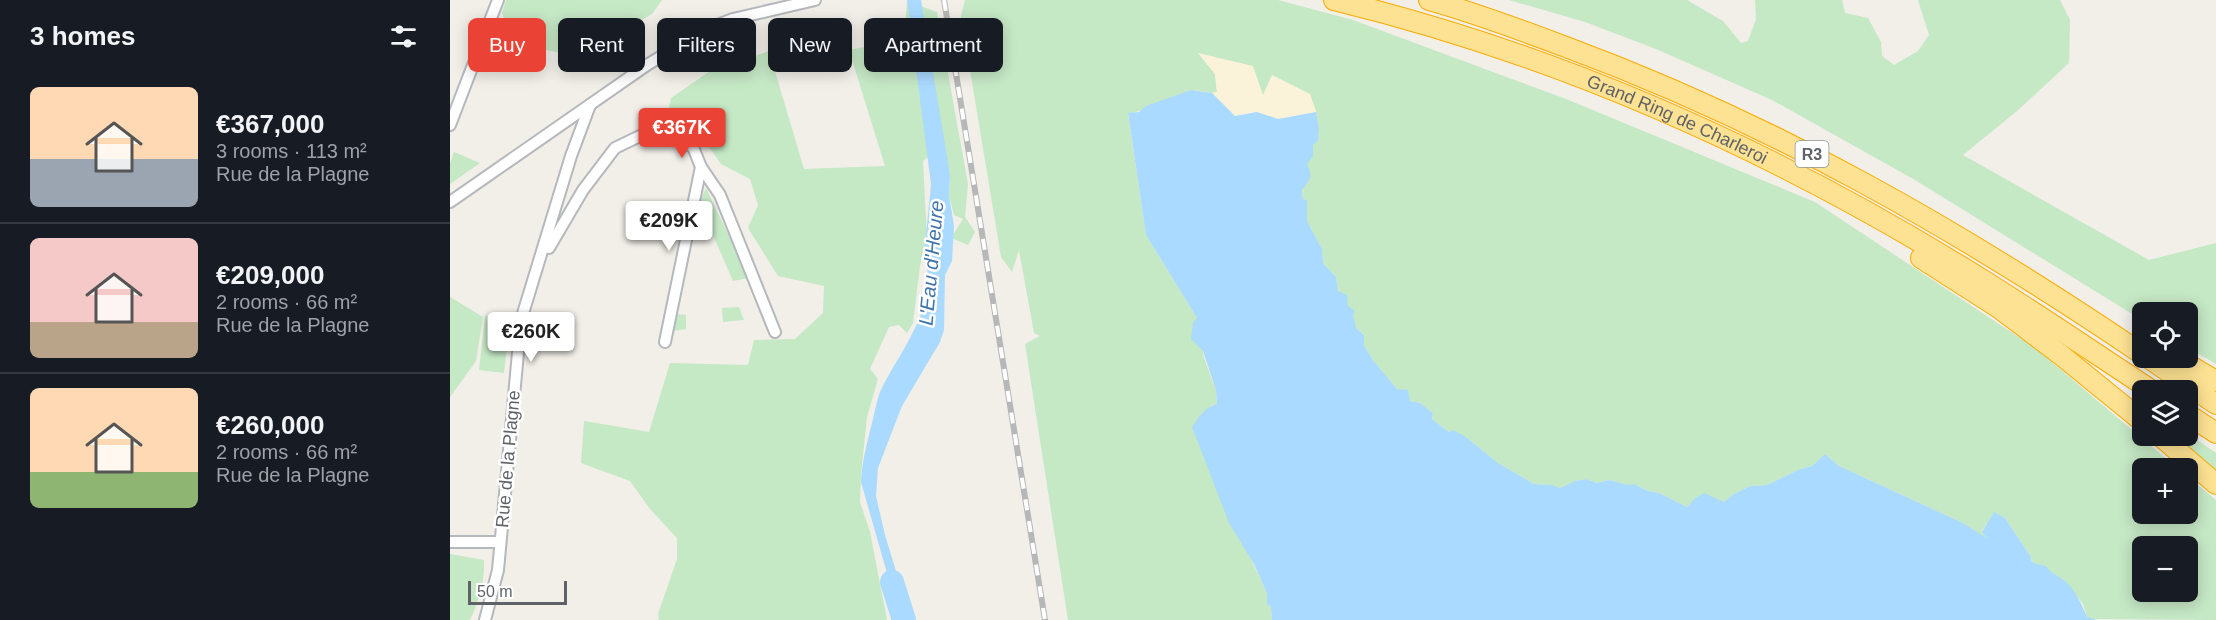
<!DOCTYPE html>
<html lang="en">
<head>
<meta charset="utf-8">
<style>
  :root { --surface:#171b24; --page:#20242c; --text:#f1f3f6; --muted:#9ea1a6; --line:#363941; --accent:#ea4335 }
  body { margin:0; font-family:Arial,sans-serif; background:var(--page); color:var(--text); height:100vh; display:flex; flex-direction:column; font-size:22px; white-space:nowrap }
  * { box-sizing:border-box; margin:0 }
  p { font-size:20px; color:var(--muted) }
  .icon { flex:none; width:33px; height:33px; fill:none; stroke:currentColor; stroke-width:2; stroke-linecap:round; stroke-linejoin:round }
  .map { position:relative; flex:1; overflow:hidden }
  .drawer { display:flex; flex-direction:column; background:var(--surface); width:450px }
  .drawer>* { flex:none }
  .hud { position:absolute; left:18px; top:18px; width:570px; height:54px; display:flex; gap:12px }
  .buttons { position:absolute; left:1682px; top:302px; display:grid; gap:12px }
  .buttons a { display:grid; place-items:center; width:66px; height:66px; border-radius:9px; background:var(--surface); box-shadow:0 3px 15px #0003; font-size:30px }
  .scale { position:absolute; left:18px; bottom:15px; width:99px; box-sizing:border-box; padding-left:6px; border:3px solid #5f6368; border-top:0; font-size:16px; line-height:21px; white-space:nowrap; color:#5f6368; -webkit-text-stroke:4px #fff; paint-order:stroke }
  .price { position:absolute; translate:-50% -51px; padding:0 14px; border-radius:6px; background:#fff; color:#222; font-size:20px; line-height:39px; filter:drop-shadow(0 2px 3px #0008) }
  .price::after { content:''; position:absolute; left:50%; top:36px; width:18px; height:14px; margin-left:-9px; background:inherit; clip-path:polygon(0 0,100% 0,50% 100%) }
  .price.on { background:var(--accent); color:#fff }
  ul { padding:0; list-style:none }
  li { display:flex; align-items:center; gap:18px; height:150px; padding:0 30px }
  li+li { border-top:2px solid var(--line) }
  li span { display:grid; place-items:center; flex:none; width:168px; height:120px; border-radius:9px; color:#555 }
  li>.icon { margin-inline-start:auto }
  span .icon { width:72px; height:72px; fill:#fffc; stroke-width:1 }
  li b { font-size:26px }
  h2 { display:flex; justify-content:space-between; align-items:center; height:72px; padding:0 30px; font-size:26px }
  .tag { padding:0 21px; border-radius:9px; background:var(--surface); box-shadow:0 3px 15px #0003; font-size:21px; line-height:54px }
  .tag.on { background:var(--accent); color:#fff }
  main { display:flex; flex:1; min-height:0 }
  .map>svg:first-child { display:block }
</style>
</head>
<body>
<main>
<section class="drawer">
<h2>3 homes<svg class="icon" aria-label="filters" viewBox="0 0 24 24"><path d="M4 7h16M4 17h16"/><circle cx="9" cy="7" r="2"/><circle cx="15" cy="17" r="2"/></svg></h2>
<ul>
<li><span style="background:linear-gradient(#ffd9b3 60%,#9aa5b1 0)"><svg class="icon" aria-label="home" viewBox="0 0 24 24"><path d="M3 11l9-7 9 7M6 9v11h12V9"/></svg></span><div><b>€367,000</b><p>3 rooms · 113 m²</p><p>Rue de la Plagne</p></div></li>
<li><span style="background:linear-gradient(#f6c9c9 70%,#b9a48a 0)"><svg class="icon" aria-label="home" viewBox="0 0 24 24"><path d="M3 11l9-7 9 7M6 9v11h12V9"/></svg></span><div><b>€209,000</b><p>2 rooms · 66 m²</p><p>Rue de la Plagne</p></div></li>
<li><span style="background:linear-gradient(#ffd9b3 70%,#8fb573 0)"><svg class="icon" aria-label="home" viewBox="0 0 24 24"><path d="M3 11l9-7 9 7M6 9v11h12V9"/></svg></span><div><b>€260,000</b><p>2 rooms · 66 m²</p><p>Rue de la Plagne</p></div></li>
</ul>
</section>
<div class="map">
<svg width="1766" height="620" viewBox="0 0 1766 620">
  <rect width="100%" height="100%" fill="#f1efe8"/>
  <g fill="#c5e8c5" fill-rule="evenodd">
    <polygon points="56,0 212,0 202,14 144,47 111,53 91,49 59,32 52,13"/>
    <path d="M515 0H828L903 20 1116 99 1365 202 1585 348 1727 468H1692V513H1737V476L1766 500V620L1641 619 1637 617 1633 604 1619 586 1613 579 1598 571 1596 566 1584 563 1581 559V557L1555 518 1544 513 1532 531 1540 541 1513 523 1389 466 1375 454 1362 466 1350 469 1317 485 1300 486 1284 494 1274 502 1243 500 1237 507 1209 493 1198 491 1184 484 1177 485 1160 480 1146 483 1137 479 1126 481 1110 488 1101 485 1084 484 1048 463 1016 437 999 432 982 419 983 413 970 403 960 401 947 389 922 359 914 345V335L906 328 902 315 888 291 886 277 873 263 872 249 857 221V200L853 199C852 189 853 172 857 163 861 156 863 154 863 145L868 141 869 129 866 112 860 94 813 96 749 54 765 74 767 92C757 95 748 88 739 91 718 97 698 110 678 114L696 235 747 318 754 358 766 390 767 404 762 405 748 418V443L817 594V603L821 607 822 620H618L575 344 590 336 584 333 569 250 562 272 551 257 511 16ZM1692 546H1737V591H1692Z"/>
    <polygon points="1059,0 1237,0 1273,21 1291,43 1298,41 1306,19 1305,0 1392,0 1395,13 1418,18 1431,42 1432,56 1444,65 1468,51 1479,35 1468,0 1610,0 1620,20 1619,63 1567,111 1513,155 1699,260 1766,243 1766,364 1737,347 1737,312 1692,312 1692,320 1465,180 1322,100 1206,49 1135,22"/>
    <polygon points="457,1 487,12 518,184 515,217 525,232 518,245 501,238 513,219 504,215 499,195 500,175 493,145 473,161 477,239 470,266 463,323 457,333 449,325 439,327 420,369 428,379 417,417 411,475 410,502 420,532 437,620 209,620 208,614 227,559 227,538 200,509 180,481 131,463 134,421 199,432 220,363 298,365 304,340 345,339 373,313 374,286 328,276 298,228 308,205 300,179 271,164 252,137 216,121 221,98 260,71 319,51 354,169 435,166 399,50 449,40 455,31"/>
    <polygon points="4,152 30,163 0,184 0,164"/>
    <polygon points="256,188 299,278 283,281 249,203"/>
    <polygon points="0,297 33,317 26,361 0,397"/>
    <polygon points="289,307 294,320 273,322 272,308"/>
    <polygon points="225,314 236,315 236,329 222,331"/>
    <polygon points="35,316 60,318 54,373 29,370"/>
    <polygon points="1737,433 1766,453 1766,472 1724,435 1737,435"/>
    <path d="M0 554 34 560C35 580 29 601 20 620H0Z"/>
  </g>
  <polygon fill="#fbf3d9" points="748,53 803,66 813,95 822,75 860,94 866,112 827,119 807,112 785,116 762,93 767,92 765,74"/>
  <g fill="#aadaff">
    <path d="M457 0H471L500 175 499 195 504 226 502 261 495 275 494 330 490 342 452 406 428 468 426 496 435 535 446 571 453 581V591L458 602V612L446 615 437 573 411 482C412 460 418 440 423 419 425 410 427 400 430 392 446 357 496 296 472 257L475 245 481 184Z"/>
    <path d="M741 90 762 93 785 116 807 112 828 119 866 112 869 129 868 141 863 145V156L857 164C863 176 860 180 852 190L853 199 857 200V221L872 249 873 263 886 277 888 291 897 295 898 306 905 311 903 315 906 328 914 335V345L922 359 947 389 958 390 960 401 970 403 983 413 982 419 999 432 1003 430 1016 437 1048 463 1084 484 1102 485 1110 488 1125 481 1137 479 1146 483 1160 480 1177 485 1184 484 1198 491 1209 493 1237 507 1243 500 1254 493 1274 502 1284 494 1300 486 1317 485 1350 469 1362 466 1375 454 1389 466 1513 523 1538 539 1532 532 1544 512 1555 518 1581 557V560L1584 563 1596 566C1601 574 1608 575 1615 581 1626 591 1631 603 1637 617L1647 620H822L821 607 817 604V594L804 564 779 523 742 427C748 418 756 406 767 404L766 390 753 351 741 339 743 323 747 318 696 235 678 113 689 112 696 106Z"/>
  </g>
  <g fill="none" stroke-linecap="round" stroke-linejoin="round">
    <polyline stroke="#aadaff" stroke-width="24" points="442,582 454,620"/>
    <defs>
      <g id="minor">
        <polyline points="0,125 48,0"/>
        <polyline points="0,202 197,65 254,30 283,19 365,0"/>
        <polyline points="99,248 133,190 165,148 192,135 220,135 243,147 251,167 270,195 325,332"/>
        <polyline points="215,342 251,167"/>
        <polyline points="0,542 50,542"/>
        <polyline points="35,620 48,570 71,320 121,156 140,105"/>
      </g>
      <g id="motorway">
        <path id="s1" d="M884 0C1115 56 1335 156 1536 282 1592 317 1646 354 1701 390"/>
        <path d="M979 0C1025 13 1071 30 1116 47 1324 124 1509 230 1692 354"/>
        <polyline points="1471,258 1549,308 1611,355 1692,421"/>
        <polyline points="1697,357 1766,404"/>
        <polyline points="1725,357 1766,381"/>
        <polyline points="1737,414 1766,433"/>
        <polyline points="1709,435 1766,484"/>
      </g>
    </defs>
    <use href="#minor" stroke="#b5b8bc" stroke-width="14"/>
    <use href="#motorway" stroke="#f9ab00" stroke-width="22"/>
    <use href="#minor" stroke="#fff" stroke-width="10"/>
    <use href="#motorway" stroke="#fde293" stroke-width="20"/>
    <defs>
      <polyline id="rail" points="494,0 595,620"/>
    </defs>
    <use href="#rail" stroke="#b6b7b8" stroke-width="6"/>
    <use href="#rail" stroke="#fff" stroke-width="4" stroke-dasharray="11" stroke-linecap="butt"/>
  </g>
  <g text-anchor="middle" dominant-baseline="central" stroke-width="5" stroke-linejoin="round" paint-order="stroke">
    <rect fill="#fff" stroke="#8f9295" stroke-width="1.5" x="1345.5" y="141" width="33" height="26" rx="4.5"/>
    <g font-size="16" font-weight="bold" fill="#5f6368">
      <text x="1362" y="154">R3</text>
    </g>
    <g font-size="18" fill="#5f6368" stroke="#fff">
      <text stroke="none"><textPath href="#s1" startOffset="364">Grand Ring de Charleroi</textPath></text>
      <text transform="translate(58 459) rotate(-85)">Rue de la Plagne</text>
    </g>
    <g font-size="20" font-style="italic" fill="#4174aa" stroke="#fff">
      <text transform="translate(481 263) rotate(-85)">L'Eau d'Heure</text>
    </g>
  </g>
</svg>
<div class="buttons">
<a><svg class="icon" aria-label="locate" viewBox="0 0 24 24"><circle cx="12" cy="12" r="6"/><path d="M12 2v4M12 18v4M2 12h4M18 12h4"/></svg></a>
<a><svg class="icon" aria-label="layers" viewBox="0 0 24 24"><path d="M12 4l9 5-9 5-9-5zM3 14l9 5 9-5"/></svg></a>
<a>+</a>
<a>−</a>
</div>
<div class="scale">50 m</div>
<b class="price on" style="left:232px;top:159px">€367K</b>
<b class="price" style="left:219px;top:252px">€209K</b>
<b class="price" style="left:81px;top:363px">€260K</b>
<div class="hud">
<a class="tag on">Buy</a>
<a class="tag">Rent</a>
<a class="tag">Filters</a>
<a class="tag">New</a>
<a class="tag">Apartment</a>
</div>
</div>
</main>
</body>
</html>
